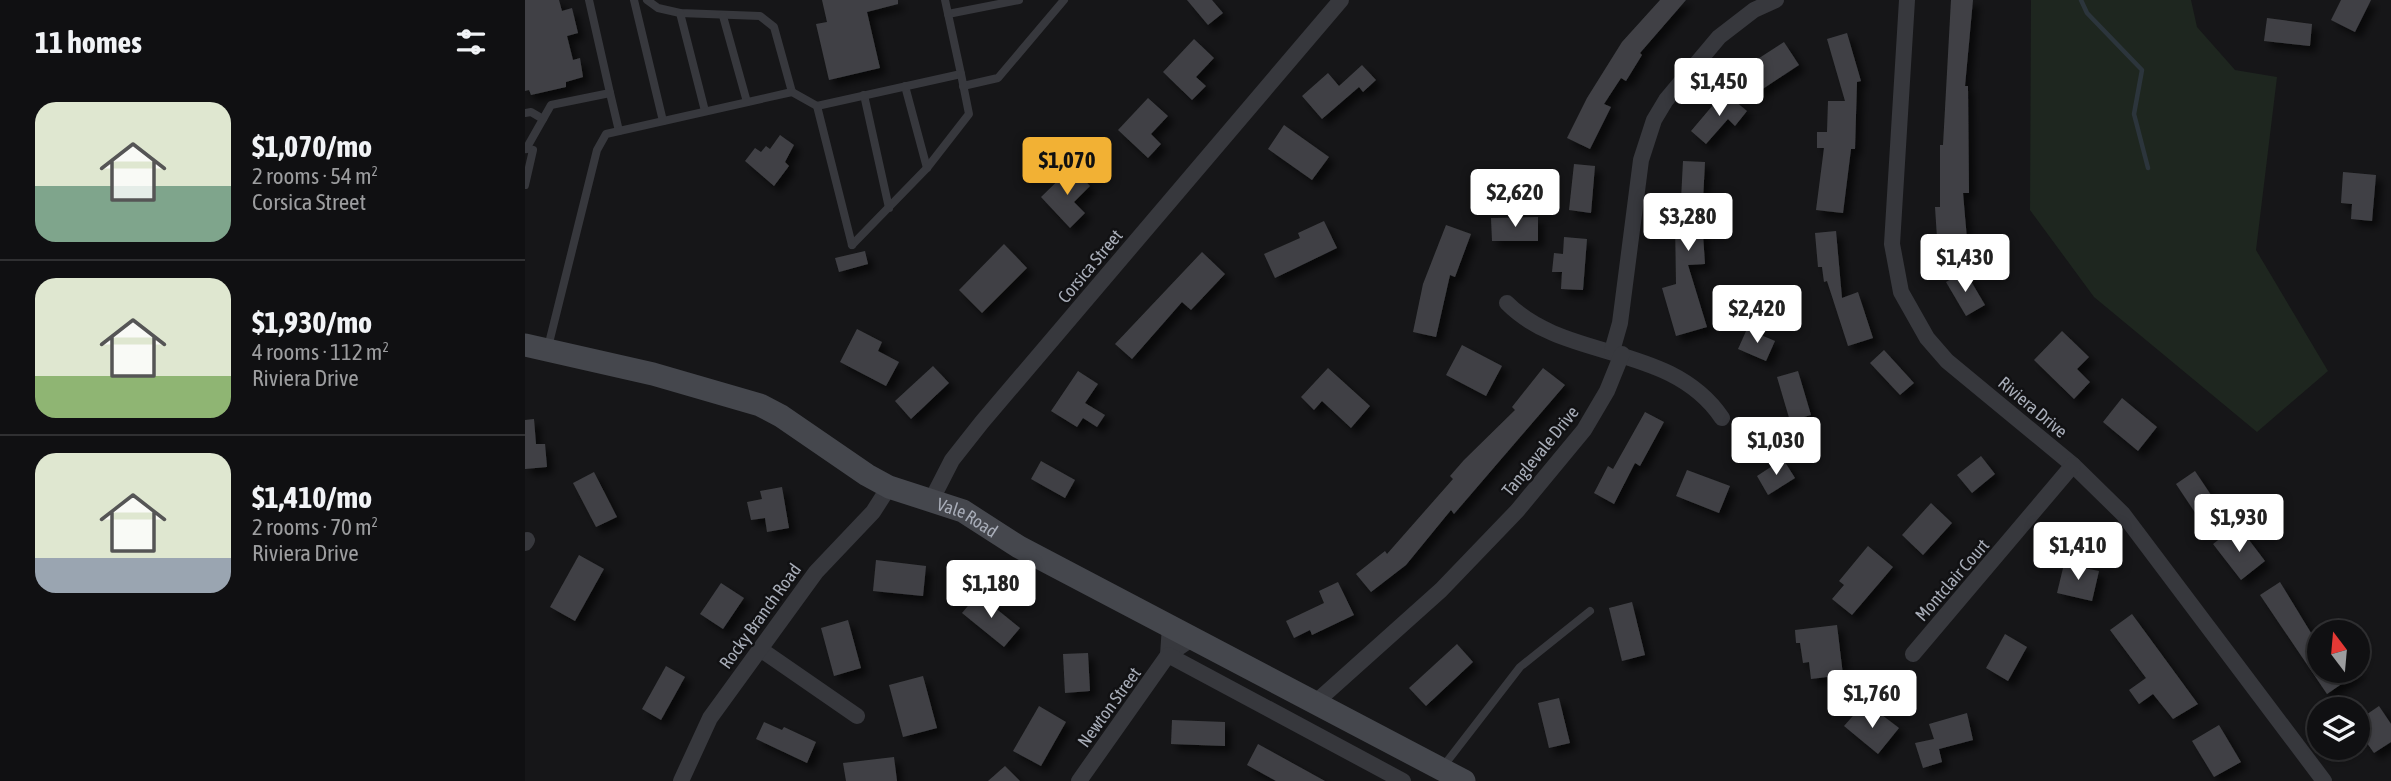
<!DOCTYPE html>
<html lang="en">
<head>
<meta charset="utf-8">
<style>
  :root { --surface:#101012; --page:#19191b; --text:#f1f3f6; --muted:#9c9d9f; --line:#303032; --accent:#f2b134 }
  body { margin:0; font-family:"Asap Condensed",sans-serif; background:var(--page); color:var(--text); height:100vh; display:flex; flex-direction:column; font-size:26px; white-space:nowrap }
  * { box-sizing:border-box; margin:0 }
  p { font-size:23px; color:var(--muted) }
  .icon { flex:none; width:38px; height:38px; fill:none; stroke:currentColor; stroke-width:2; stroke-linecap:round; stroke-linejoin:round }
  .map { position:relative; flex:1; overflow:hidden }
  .sheet { display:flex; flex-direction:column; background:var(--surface); width:525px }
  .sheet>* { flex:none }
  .needle { width:46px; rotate:344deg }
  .buttons { position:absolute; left:1782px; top:620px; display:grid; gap:14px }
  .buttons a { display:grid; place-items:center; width:63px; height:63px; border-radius:50%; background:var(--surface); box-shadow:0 2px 5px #0004,0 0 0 2px var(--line); font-size:35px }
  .price { position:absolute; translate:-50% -60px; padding:0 16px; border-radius:7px; background:#fff; color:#222; font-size:23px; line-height:46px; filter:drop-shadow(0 2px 4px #0008) }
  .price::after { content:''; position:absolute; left:50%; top:42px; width:21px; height:16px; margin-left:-10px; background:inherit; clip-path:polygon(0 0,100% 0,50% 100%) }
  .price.on { background:var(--accent); color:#111 }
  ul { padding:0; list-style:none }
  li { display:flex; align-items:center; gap:21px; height:175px; padding:0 35px }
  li+li { border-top:2px solid var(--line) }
  li span { display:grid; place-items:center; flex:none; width:196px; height:140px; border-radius:21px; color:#555 }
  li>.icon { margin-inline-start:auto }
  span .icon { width:84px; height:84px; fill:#fffc; stroke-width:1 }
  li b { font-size:30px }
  h2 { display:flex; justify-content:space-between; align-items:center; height:84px; padding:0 35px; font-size:30px }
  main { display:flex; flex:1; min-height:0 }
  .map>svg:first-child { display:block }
</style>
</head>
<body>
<main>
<section class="sheet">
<h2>11 homes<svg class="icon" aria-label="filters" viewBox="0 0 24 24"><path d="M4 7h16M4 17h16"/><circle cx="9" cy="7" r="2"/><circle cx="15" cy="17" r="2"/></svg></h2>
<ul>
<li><span style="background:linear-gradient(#dfe7d0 60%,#7fa58c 0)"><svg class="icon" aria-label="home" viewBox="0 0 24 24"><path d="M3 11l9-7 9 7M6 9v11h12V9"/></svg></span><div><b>$1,070/mo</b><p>2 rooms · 54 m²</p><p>Corsica Street</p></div></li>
<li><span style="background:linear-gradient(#dfe7d0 70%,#8fb573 0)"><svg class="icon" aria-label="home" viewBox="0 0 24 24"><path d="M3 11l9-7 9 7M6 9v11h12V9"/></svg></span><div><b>$1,930/mo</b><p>4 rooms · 112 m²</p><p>Riviera Drive</p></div></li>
<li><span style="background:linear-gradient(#dfe7d0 75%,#9aa5b1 0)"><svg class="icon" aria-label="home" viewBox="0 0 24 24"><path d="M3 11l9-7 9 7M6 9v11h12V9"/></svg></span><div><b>$1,410/mo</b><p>2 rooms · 70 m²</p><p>Riviera Drive</p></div></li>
</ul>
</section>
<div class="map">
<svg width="1866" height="781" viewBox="0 0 1866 781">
  <defs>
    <filter id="shadow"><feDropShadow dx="6" dy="6" stdDeviation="3.5" flood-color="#0009"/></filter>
  </defs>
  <rect width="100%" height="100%" fill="#161618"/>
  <polygon fill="#1e261f" points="1506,0 1666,0 1672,27 1710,70 1752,77 1731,250 1803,371 1732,432 1569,297 1505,210"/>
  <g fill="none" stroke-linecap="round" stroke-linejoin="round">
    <polyline stroke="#2c353c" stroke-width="4.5" points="1556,0 1562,13 1617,70 1609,114 1623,168"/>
  </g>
  <g fill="#404145" filter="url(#shadow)">
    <polygon points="0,0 34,0 37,11 47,8 53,33 42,36 48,60 55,58 58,77 41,82 41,87 6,95 4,90 0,91"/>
    <polygon points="297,0 373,0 373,4 342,12 355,68 304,80 291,24 302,22"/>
    <polygon points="662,0 687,0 698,13 683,25"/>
    <polygon points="1135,0 1161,0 1115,53 1117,55 1101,81 1096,78 1079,104 1086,107 1065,149 1042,138 1062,98 1097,42"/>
    <polygon points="1426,0 1448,0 1440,86 1443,86 1444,193 1438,193 1443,251 1413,253 1410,207 1415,207 1415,145 1418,145"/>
    <polygon points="1816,0 1846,0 1830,32 1806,20"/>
    <polygon points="1742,18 1787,24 1785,46 1739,41"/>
    <polygon points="1322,33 1336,81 1332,82 1330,149 1326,149 1318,213 1291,210 1299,148 1292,148 1292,132 1302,132 1303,101 1320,101 1302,39"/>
    <polygon points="669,39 689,58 671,77 681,86 667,100 638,72"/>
    <polygon points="1259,42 1274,65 1227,96 1211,73"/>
    <polygon points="837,65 851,80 838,92 834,87 797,119 777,96 803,73 814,86"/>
    <polygon points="1199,92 1222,111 1210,126 1203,119 1181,144 1166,131"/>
    <polygon points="623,98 643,116 626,134 636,144 623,158 593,130"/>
    <polygon points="759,125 804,157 787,180 743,149"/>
    <polygon points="255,135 269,145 260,162 264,166 249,186 220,161 230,148 236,152 241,146 245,149"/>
    <polygon points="1158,161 1180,162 1177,219 1180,264 1163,265 1182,327 1151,336 1137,288 1151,284 1150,219 1155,219"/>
    <polygon points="1049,164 1070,166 1066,213 1044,210"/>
    <polygon points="547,167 565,186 549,202 560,213 545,228 516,197"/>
    <polygon points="1818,172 1851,175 1847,221 1826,219 1827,204 1816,203"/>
    <polygon points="1013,217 1013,241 967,241 966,218"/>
    <polygon points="799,221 812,248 750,278 739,254 775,238 773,233"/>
    <polygon points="921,225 946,234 930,277 925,275 911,337 888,332 898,284"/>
    <polygon points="1311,231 1317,298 1333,292 1348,338 1323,346 1302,281 1299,282 1297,267 1293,267 1290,233"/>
    <polygon points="1039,237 1062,239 1058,290 1036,289 1037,272 1027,272 1029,253 1038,254"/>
    <polygon points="479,244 502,268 457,313 434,290"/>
    <polygon points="340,251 343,264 314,272 310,258"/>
    <polygon points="677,252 700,274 666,310 657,302 607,359 590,344"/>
    <polygon points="1440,271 1460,305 1441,316 1421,282"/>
    <polygon points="332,329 357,342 353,351 374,362 361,386 315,362"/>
    <polygon points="1222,329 1250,341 1241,361 1213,349"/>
    <polygon points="1537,331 1564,357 1552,369 1565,382 1549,399 1509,360"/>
    <polygon points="937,345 977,366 961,396 921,375"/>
    <polygon points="1359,350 1389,383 1375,395 1345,363"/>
    <polygon points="408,366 424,383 386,419 370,401"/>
    <polygon points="803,368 845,406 826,428 797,401 789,410 776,397"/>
    <polygon points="1018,368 1040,385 929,514 926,510 881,565 846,592 831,574 860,551 862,554 928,479 925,476 939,460 990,410 987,407"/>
    <polygon points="553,371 573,384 560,403 580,415 572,427 558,418 552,427 526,411"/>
    <polygon points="1273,371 1286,415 1265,421 1252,377"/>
    <polygon points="1597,398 1632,427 1613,451 1578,422"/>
    <polygon points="1120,412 1139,422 1115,466 1110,463 1089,504 1069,493 1083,466 1088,469"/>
    <polygon points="9,419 11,444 20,444 22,467 0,469 0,420"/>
    <polygon points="1456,456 1470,474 1447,493 1432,475"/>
    <polygon points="1258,459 1270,478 1243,495 1232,476"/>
    <polygon points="516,461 550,480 540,498 506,479"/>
    <polygon points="1162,470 1205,486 1194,513 1151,496"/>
    <polygon points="1670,471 1694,507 1675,520 1651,484"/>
    <polygon points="69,472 92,517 71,527 48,483"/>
    <polygon points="257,487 264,528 242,532 240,518 226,520 222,502 237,499 235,491"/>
    <polygon points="1406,503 1427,523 1398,555 1377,535"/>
    <polygon points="1705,531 1711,538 1718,532 1740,561 1716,580 1688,544"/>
    <polygon points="1343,546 1368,567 1327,615 1307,599 1319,585 1314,581"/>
    <polygon points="54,555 79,569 50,621 25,607"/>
    <polygon points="351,560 401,566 398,596 348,591"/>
    <polygon points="1539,564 1574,571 1567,601 1532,593"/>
    <polygon points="813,582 829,615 787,635 785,630 769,638 761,621 799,603 794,591"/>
    <polygon points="1755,582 1794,646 1794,670 1837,670 1802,694 1735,595"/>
    <polygon points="196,583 219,598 198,629 175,614"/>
    <polygon points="453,594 495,628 479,647 437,613"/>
    <polygon points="1107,602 1120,655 1097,661 1084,608"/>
    <polygon points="1607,614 1673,704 1648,719 1628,694 1614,704 1604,690 1621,678 1585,630"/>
    <polygon points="323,620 336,668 309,676 296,628"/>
    <polygon points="1312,625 1318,675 1286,679 1284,662 1278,663 1275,643 1271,643 1270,630"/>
    <polygon points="1480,634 1502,647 1483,681 1461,668"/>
    <polygon points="932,644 948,662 901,706 884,688"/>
    <polygon points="563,653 565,691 540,693 538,654"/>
    <polygon points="141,666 160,677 136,720 117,709"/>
    <polygon points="398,676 412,728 378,737 364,685"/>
    <polygon points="1034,698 1045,743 1024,748 1013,703"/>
    <polygon points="514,706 541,722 516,766 488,751"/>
    <polygon points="1854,706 1866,724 1866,742 1849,753 1832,729 1832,721"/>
    <polygon points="1334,709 1351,723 1357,715 1374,728 1353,754 1319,726"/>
    <polygon points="1442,713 1448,740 1414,749 1417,762 1398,768 1390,743 1409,739 1404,724"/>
    <polygon points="647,720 700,722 700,746 646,744"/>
    <polygon points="239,722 257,730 259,727 291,742 282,763 231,739"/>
    <polygon points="1694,725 1716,762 1689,777 1667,741"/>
    <polygon points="733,744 800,781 751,781 722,765"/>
    <polygon points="369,757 372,781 321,781 318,763"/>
    <polygon points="480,766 495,781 463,781"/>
  </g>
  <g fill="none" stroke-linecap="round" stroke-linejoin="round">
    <g stroke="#37383d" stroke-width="8">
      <polyline points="109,0 138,121"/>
      <polyline points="122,0 133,8 155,13 235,16 249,27 267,92"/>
      <polyline points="155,13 180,111"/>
      <polyline points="423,14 494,0"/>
      <polyline points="198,16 222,102"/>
      <polyline points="380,86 402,168"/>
      <polyline points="438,86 473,78 539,0"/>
      <polyline points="85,93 94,131"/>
      <polyline points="339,95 364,208"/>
      <polyline points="292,106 436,74 420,0"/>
      <polyline points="0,113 6,112 18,119"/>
      <polyline points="0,148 8,150 0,185"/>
      <polyline points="1,149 26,105 85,93 64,0"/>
      <polyline points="327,245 402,168 444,114 436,74"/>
      <polyline points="23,347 72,150 81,134 267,92 292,106 327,245"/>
      <polyline points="917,768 995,667 1065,611"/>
    </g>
    <g stroke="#37383d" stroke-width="16">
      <polyline points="1382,0 1367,244 1376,292 1402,338 1422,361 1548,465 1598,514 1799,781"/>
      <path d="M982 303C1040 362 1146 342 1197 418"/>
      <polyline points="1087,351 1095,323 1116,160 1129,120 1141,100 1194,37 1229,10 1251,0"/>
      <polyline points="407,499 427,460 457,422 816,0"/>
      <polyline points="0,543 2,540"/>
      <polyline points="645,626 643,655 668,638"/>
      <polyline points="235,649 332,716"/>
      <polyline points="1388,654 1548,465"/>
      <polyline points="791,702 916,590 992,511 1059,430 1082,391 1097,354"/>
      <polyline points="156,781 185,718 291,572 348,512 364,487"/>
      <polyline points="554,781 643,655 878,781"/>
    </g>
    <path stroke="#45474d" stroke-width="23" id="s1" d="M0 345 128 374 235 405 256 416 342 475 364 487 438 511 494 547 939 781"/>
  </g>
  <g text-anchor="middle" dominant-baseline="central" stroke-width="5" stroke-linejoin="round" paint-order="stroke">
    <g font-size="18" fill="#a8adb8" stroke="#111113">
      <text transform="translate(565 266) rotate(-50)">Corsica Street</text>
      <text transform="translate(1508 407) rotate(40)">Riviera Drive</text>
      <text transform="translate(1015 451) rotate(-51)">Tanglevale Drive</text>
      <text stroke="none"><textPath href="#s1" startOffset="480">Vale Road</textPath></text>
      <text transform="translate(1427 580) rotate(-49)">Montclair Court</text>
      <text transform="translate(235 616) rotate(-54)">Rocky Branch Road</text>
      <text transform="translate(584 707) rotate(-54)">Newton Street</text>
    </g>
  </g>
</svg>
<div class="buttons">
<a><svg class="needle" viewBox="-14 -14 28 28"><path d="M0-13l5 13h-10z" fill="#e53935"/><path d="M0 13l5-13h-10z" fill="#9c9d9f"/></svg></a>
<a><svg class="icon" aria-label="layers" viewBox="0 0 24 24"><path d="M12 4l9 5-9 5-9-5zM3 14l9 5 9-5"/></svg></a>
</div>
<b class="price" style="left:1194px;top:118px">$1,450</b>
<b class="price on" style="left:542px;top:197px">$1,070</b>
<b class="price" style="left:990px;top:229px">$2,620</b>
<b class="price" style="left:1163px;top:253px">$3,280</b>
<b class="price" style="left:1440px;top:294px">$1,430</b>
<b class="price" style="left:1232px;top:345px">$2,420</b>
<b class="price" style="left:1251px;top:477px">$1,030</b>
<b class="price" style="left:1714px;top:554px">$1,930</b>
<b class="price" style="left:1553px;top:582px">$1,410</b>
<b class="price" style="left:466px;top:620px">$1,180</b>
<b class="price" style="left:1347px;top:730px">$1,760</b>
</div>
</main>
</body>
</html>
